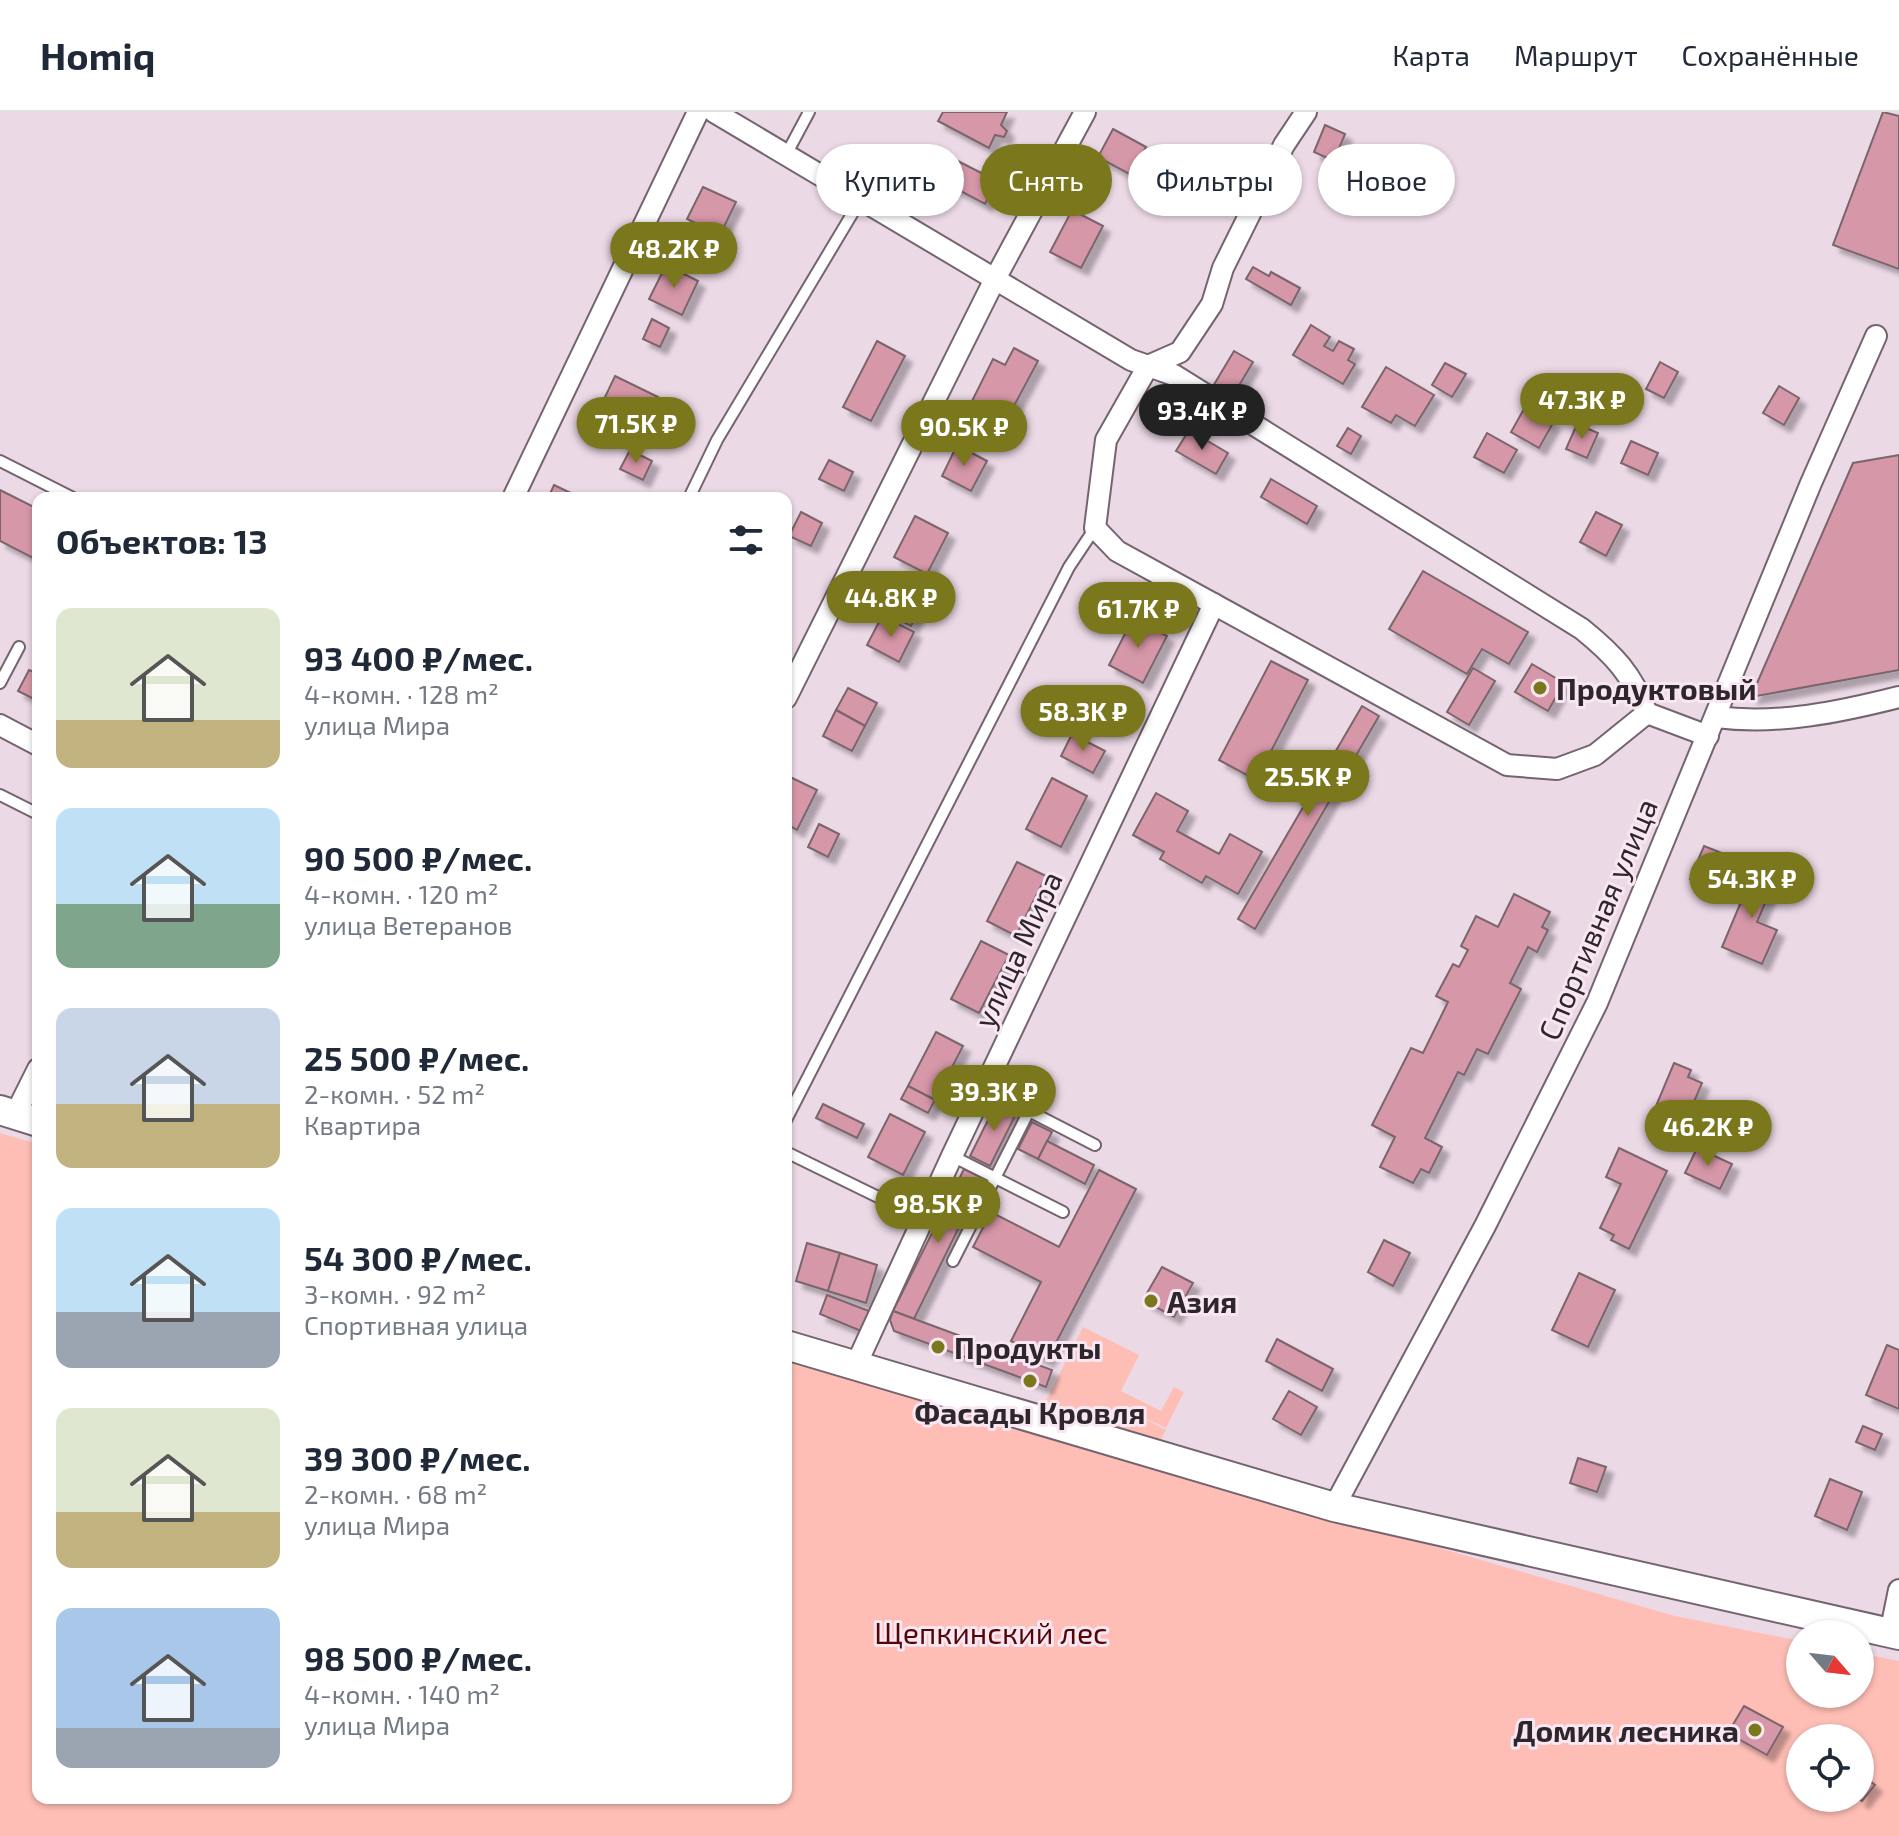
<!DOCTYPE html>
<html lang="ru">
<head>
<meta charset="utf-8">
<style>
  :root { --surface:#fff; --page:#f6f6f7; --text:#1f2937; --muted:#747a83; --line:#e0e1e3; --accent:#7a771d }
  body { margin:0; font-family:"Exo 2",sans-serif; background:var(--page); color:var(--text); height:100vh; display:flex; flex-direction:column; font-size:30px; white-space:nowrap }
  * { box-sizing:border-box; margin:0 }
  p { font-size:26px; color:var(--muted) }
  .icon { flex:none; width:44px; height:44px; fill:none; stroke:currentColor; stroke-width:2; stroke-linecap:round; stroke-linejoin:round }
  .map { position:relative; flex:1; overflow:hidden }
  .details { position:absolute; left:32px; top:380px; width:760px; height:1312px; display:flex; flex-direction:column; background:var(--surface); border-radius:16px; box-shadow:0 2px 6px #0004 }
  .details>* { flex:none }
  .banner { position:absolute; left:816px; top:32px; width:760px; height:72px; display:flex; gap:16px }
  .needle { width:52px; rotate:118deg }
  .buttons { position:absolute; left:1786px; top:1508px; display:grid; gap:16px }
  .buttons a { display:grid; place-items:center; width:88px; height:88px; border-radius:50%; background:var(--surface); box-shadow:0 2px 6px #0004; font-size:40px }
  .price { position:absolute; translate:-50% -68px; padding:0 18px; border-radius:28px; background:var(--accent); color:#fff; font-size:26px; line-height:52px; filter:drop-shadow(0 2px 4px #0008) }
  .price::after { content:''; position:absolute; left:50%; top:48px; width:24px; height:18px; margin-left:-12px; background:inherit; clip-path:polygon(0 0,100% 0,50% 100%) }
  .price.active { background:#222; color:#fff }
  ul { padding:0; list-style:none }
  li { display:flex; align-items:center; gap:24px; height:200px; padding:0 24px }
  li span { display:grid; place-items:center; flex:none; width:224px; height:160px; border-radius:16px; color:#555 }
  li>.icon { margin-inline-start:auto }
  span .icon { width:96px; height:96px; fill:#fffc; stroke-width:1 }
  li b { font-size:34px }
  h2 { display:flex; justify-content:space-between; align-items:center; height:96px; padding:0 24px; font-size:34px }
  .pill { padding:0 28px; border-radius:36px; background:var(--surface); box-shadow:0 2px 6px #0004; font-size:28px; line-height:72px }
  .pill.active { background:var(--accent); color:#fff }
  header { display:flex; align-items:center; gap:48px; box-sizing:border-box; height:112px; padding:0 40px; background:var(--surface); border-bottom:2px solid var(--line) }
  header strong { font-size:38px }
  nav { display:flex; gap:44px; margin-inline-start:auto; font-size:28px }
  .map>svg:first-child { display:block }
</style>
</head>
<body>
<header>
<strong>Homiq</strong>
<nav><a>Карта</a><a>Маршрут</a><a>Сохранённые</a></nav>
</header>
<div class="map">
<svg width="1899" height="1724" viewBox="0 0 1899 1724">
  <defs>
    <filter id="shadow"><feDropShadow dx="7" dy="7" stdDeviation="2" flood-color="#0004"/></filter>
  </defs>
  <rect width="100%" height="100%" fill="#ebd9e6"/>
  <g fill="#febeb5" fill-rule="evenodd">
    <path d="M0 1021 38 1032V1686H786V1248L1675 1504 1800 1529V1582H1860V1541L1899 1549V1724H0ZM1800 1626H1860V1686H1800Z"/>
    <polygon points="1083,1215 1139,1243 1121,1279 1161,1299 1174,1275 1184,1280 1166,1316 1126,1297 1166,1318 1158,1332 1043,1295"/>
  </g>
  <g fill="#d697a8" stroke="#79656a" stroke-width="2" filter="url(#shadow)">
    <polygon points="943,0 1007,0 1001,13 1007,19 1004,25 995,23 989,36 938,9"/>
    <polygon points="1883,0 1899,4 1899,157 1833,133"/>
    <polygon points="1325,13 1345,22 1334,49 1314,40"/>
    <polygon points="1113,17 1146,35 1131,63 1098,45"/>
    <polygon points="950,45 997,69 985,92 938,67"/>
    <polygon points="703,75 736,90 720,123 687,107"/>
    <polygon points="1072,98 1103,114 1081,156 1050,140"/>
    <polygon points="666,153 698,169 682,203 649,187"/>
    <polygon points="1253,155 1269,164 1271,160 1300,176 1291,193 1246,167"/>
    <polygon points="652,207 669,216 660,235 643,227"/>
    <polygon points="1311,213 1330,225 1324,234 1333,239 1339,229 1354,237 1348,248 1355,252 1343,272 1293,243"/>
    <polygon points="877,229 905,244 871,309 843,295"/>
    <polygon points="1014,236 1038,249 1007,307 972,289 993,247 1005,253"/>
    <polygon points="1234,239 1253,250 1231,287 1212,276"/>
    <polygon points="1660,250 1678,260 1664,286 1646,277"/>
    <polygon points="1445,251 1466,262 1452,285 1432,273"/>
    <polygon points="1386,255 1434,283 1415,314 1396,303 1391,311 1362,295"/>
    <polygon points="615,264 658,285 638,324 596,304"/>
    <polygon points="1779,274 1799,286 1784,313 1763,301"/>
    <polygon points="1525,295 1553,311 1539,336 1511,320"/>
    <polygon points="1577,312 1598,321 1587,346 1566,337"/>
    <polygon points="1348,316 1361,324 1351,342 1337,334"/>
    <polygon points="1189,318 1228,341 1216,362 1176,339"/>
    <polygon points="1487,321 1517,338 1504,361 1474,345"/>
    <polygon points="1631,329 1658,341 1648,363 1621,351"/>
    <polygon points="957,333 987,349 971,379 942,364"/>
    <polygon points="630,338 652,349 643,368 620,357"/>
    <polygon points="1899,343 1899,558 1751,585 1853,351"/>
    <polygon points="829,348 853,360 844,379 819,367"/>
    <polygon points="1271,367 1317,394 1307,412 1261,385"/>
    <polygon points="554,373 581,386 548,386"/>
    <polygon points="0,378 38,397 38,436 33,446 0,429"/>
    <polygon points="801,400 822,411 811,434 789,424"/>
    <polygon points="1596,400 1622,413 1606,444 1580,430"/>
    <polygon points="915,404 948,421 927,462 894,445"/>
    <polygon points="1423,459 1528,520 1509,552 1482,537 1467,562 1389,517"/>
    <polygon points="904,484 922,493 911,514 894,505"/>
    <polygon points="882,504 914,520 899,550 867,533"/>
    <polygon points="1133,506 1167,524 1143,571 1109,553"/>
    <polygon points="1271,549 1308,568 1256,668 1219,648"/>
    <polygon points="38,552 38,589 18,579 29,558 34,560"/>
    <polygon points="1532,552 1564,571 1548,599 1515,580"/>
    <polygon points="1473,556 1495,569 1469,613 1447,600"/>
    <polygon points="848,576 877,591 865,614 836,598"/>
    <polygon points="1362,594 1379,604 1255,817 1238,807"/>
    <polygon points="836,598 865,614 852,639 823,624"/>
    <polygon points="1072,622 1105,639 1093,661 1061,644"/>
    <polygon points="786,663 817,678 797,718 786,712"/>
    <polygon points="1052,666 1087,684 1061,735 1026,717"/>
    <polygon points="1156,681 1188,699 1177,719 1219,742 1230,722 1262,740 1238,782 1206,764 1202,771 1160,747 1164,740 1133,723"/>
    <polygon points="819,712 839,722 828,745 808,735"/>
    <polygon points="1704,734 1732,745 1718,779 1690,767"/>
    <polygon points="1017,750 1046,764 1016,824 987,809"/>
    <polygon points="1756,754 1777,763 1757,810 1777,818 1762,852 1722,835"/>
    <polygon points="1514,782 1550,800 1542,815 1548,818 1537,840 1528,835 1510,871 1521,877 1488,942 1477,937 1464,963 1458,960 1425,1026 1442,1035 1429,1061 1421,1057 1413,1071 1380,1055 1395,1025 1372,1013 1411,936 1423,941 1448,890 1436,884 1453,852 1459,855 1468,838 1461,834 1476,804 1498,815"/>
    <polygon points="981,829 1009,843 979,901 951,887"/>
    <polygon points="936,920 963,934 935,988 908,974"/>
    <polygon points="1674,951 1691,958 1688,965 1702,971 1677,1030 1646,1018"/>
    <polygon points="908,974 935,988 928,1001 901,987"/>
    <polygon points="998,988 1018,998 990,1054 970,1044"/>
    <polygon points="823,992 864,1012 857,1026 816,1006"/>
    <polygon points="890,1002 925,1020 903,1063 868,1045"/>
    <polygon points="1032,1010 1052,1020 1038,1047 1018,1037"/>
    <polygon points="1047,1029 1094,1053 1085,1072 1038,1047"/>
    <polygon points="1619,1036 1667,1059 1629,1137 1611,1128 1614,1123 1600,1116 1621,1072 1606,1065"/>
    <polygon points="1697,1036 1732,1052 1720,1077 1685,1061"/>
    <polygon points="964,1057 983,1066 914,1207 893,1199"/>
    <polygon points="1099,1058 1136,1077 1047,1248 1011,1229 1041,1170 973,1135 991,1100 1059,1135"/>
    <polygon points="1384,1128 1410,1141 1393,1174 1368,1160"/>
    <polygon points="807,1131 840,1141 828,1179 796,1169"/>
    <polygon points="840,1141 877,1153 866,1191 828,1179"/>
    <polygon points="1162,1155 1193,1171 1174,1205 1143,1188"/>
    <polygon points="1579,1161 1615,1178 1588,1235 1552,1218"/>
    <polygon points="827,1183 869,1199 861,1219 820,1202"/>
    <polygon points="893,1199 1052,1258 1046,1275 894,1219 890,1208"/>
    <polygon points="1277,1227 1333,1257 1322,1279 1266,1249"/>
    <polygon points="1887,1233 1899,1238 1899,1297 1866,1283"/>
    <polygon points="1289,1279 1317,1295 1301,1323 1273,1307"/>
    <polygon points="1863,1314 1882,1322 1875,1338 1856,1330"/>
    <polygon points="1578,1346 1606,1355 1597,1380 1570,1371"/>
    <polygon points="1830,1367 1862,1380 1847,1418 1815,1404"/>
    <polygon points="1744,1594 1783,1615 1767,1643 1728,1621"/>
    <polygon points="1863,1664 1875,1673 1862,1689 1858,1686 1860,1686 1860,1668"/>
  </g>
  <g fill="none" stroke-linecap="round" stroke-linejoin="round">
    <defs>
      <g id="lane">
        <polyline points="786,43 809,0"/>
        <polyline points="0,349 73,386"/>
        <polyline points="689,386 717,328 861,87"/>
        <polyline points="0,571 19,535"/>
        <polyline points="0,683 38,702"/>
        <polyline points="786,1008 1069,455 1095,416"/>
        <polyline points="786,1040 923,1107"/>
        <polyline points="952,1044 1063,1100"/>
        <polyline points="953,1149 1029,999 1095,1033"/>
      </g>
      <g id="street">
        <path d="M714 0 1131 248 1174 263 1582 517C1614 543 1632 562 1647 601L1708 624"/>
        <polyline points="1306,0 1284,33 1223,156 1212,192 1180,240 1148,254 1106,328 1095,416 1117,439 1507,653 1557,657 1595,643 1647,601"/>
        <polyline points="513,386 698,0"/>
        <polyline points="786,586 995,167 1085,0"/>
        <path d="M1716 605C1778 613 1840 600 1899 585"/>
        <polyline points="0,613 38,633"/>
        <polyline points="15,1003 38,957"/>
        <polyline points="856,1253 952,1044 1214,492"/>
        <polyline points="1334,1395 1485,1114 1597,891 1811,371 1876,224"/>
        <polyline points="1890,1522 1899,1478"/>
      </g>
      <g id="secondary">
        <polyline points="0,998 38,1010"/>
        <polyline points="786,1233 1334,1395 1899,1523"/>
      </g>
    </defs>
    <use href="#lane" stroke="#746470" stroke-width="14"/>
    <use href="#street" stroke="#746470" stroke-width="24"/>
    <use href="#secondary" stroke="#746470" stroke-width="32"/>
    <use href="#lane" stroke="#fff" stroke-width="10"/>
    <use href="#street" stroke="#fff" stroke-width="20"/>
    <use href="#secondary" stroke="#fff" stroke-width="28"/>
  </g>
  <g fill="#7a771d" stroke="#f8e6f3" stroke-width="3">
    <circle cx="1540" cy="576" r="8"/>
    <circle cx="1151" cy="1189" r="8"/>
    <circle cx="938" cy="1235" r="8"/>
    <circle cx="1030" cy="1269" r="8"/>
    <circle cx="1755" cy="1618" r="8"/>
  </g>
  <g text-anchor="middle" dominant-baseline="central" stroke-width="6" stroke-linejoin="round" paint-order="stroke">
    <g font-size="30" font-weight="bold" fill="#2d272c" stroke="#f8e6f3" text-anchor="start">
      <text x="1556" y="576">Продуктовый</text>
      <text x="1167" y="1189">Азия</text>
      <text x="954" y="1235">Продукты</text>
      <text x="1030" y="1300" text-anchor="middle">Фасады Кровля</text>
      <text x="1739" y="1618" text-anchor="end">Домик лесника</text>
    </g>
    <g font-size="30" fill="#2d272c" stroke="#f8e6f3">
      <text transform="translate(1597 807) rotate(-67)">Спортивная улица</text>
      <text transform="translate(1017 837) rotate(-65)">улица Мира</text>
    </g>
    <g font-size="30" fill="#540605" stroke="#f8e6f3">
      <text x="991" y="1520">Щепкинский лес</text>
    </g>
  </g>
</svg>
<div class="buttons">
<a><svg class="needle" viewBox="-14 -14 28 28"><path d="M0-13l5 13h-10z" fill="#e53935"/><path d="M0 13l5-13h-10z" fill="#747a83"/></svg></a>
<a><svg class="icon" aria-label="locate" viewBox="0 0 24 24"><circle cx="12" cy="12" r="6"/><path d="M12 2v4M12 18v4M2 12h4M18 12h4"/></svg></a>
</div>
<b class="price" style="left:674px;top:178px">48.2K ₽</b>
<b class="price" style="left:1582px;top:329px">47.3K ₽</b>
<b class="price active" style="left:1202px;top:340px">93.4K ₽</b>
<b class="price" style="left:636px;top:353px">71.5K ₽</b>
<b class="price" style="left:964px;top:356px">90.5K ₽</b>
<b class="price" style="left:891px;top:527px">44.8K ₽</b>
<b class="price" style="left:1138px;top:538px">61.7K ₽</b>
<b class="price" style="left:1083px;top:641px">58.3K ₽</b>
<b class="price" style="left:1308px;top:706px">25.5K ₽</b>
<b class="price" style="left:1752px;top:808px">54.3K ₽</b>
<b class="price" style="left:994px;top:1021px">39.3K ₽</b>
<b class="price" style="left:1708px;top:1056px">46.2K ₽</b>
<b class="price" style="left:938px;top:1133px">98.5K ₽</b>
<div class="banner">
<a class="pill">Купить</a>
<a class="pill active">Снять</a>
<a class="pill">Фильтры</a>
<a class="pill">Новое</a>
</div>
<section class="details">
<h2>Объектов: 13<svg class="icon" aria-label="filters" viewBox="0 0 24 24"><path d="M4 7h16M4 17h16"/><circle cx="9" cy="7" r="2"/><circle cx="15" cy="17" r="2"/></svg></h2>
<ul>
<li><span style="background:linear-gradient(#dfe7d0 70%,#c2b280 0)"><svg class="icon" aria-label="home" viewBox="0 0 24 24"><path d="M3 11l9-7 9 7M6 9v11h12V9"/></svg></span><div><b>93 400 ₽/мес.</b><p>4-комн. · 128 m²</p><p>улица Мира</p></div></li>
<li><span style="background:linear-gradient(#bfe0f5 60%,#7fa58c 0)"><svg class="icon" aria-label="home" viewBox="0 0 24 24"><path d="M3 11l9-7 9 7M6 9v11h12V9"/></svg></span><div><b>90 500 ₽/мес.</b><p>4-комн. · 120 m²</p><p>улица Ветеранов</p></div></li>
<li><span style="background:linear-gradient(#c9d6e8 60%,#c2b280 0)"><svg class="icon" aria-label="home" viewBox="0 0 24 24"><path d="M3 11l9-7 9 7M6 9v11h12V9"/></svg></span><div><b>25 500 ₽/мес.</b><p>2-комн. · 52 m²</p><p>Квартира</p></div></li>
<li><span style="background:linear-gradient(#bfe0f5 65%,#9aa5b1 0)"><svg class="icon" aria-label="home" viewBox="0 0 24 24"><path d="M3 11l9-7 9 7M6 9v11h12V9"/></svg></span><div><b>54 300 ₽/мес.</b><p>3-комн. · 92 m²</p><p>Спортивная улица</p></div></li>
<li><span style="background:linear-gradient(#dfe7d0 65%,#c2b280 0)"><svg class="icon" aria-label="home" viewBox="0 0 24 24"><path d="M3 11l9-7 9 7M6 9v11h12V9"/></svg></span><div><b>39 300 ₽/мес.</b><p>2-комн. · 68 m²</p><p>улица Мира</p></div></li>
<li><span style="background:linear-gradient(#a9c7e8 75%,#9aa5b1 0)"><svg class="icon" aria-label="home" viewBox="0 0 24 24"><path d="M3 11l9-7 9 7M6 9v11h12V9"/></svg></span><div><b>98 500 ₽/мес.</b><p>4-комн. · 140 m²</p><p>улица Мира</p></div></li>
</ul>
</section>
</div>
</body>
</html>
